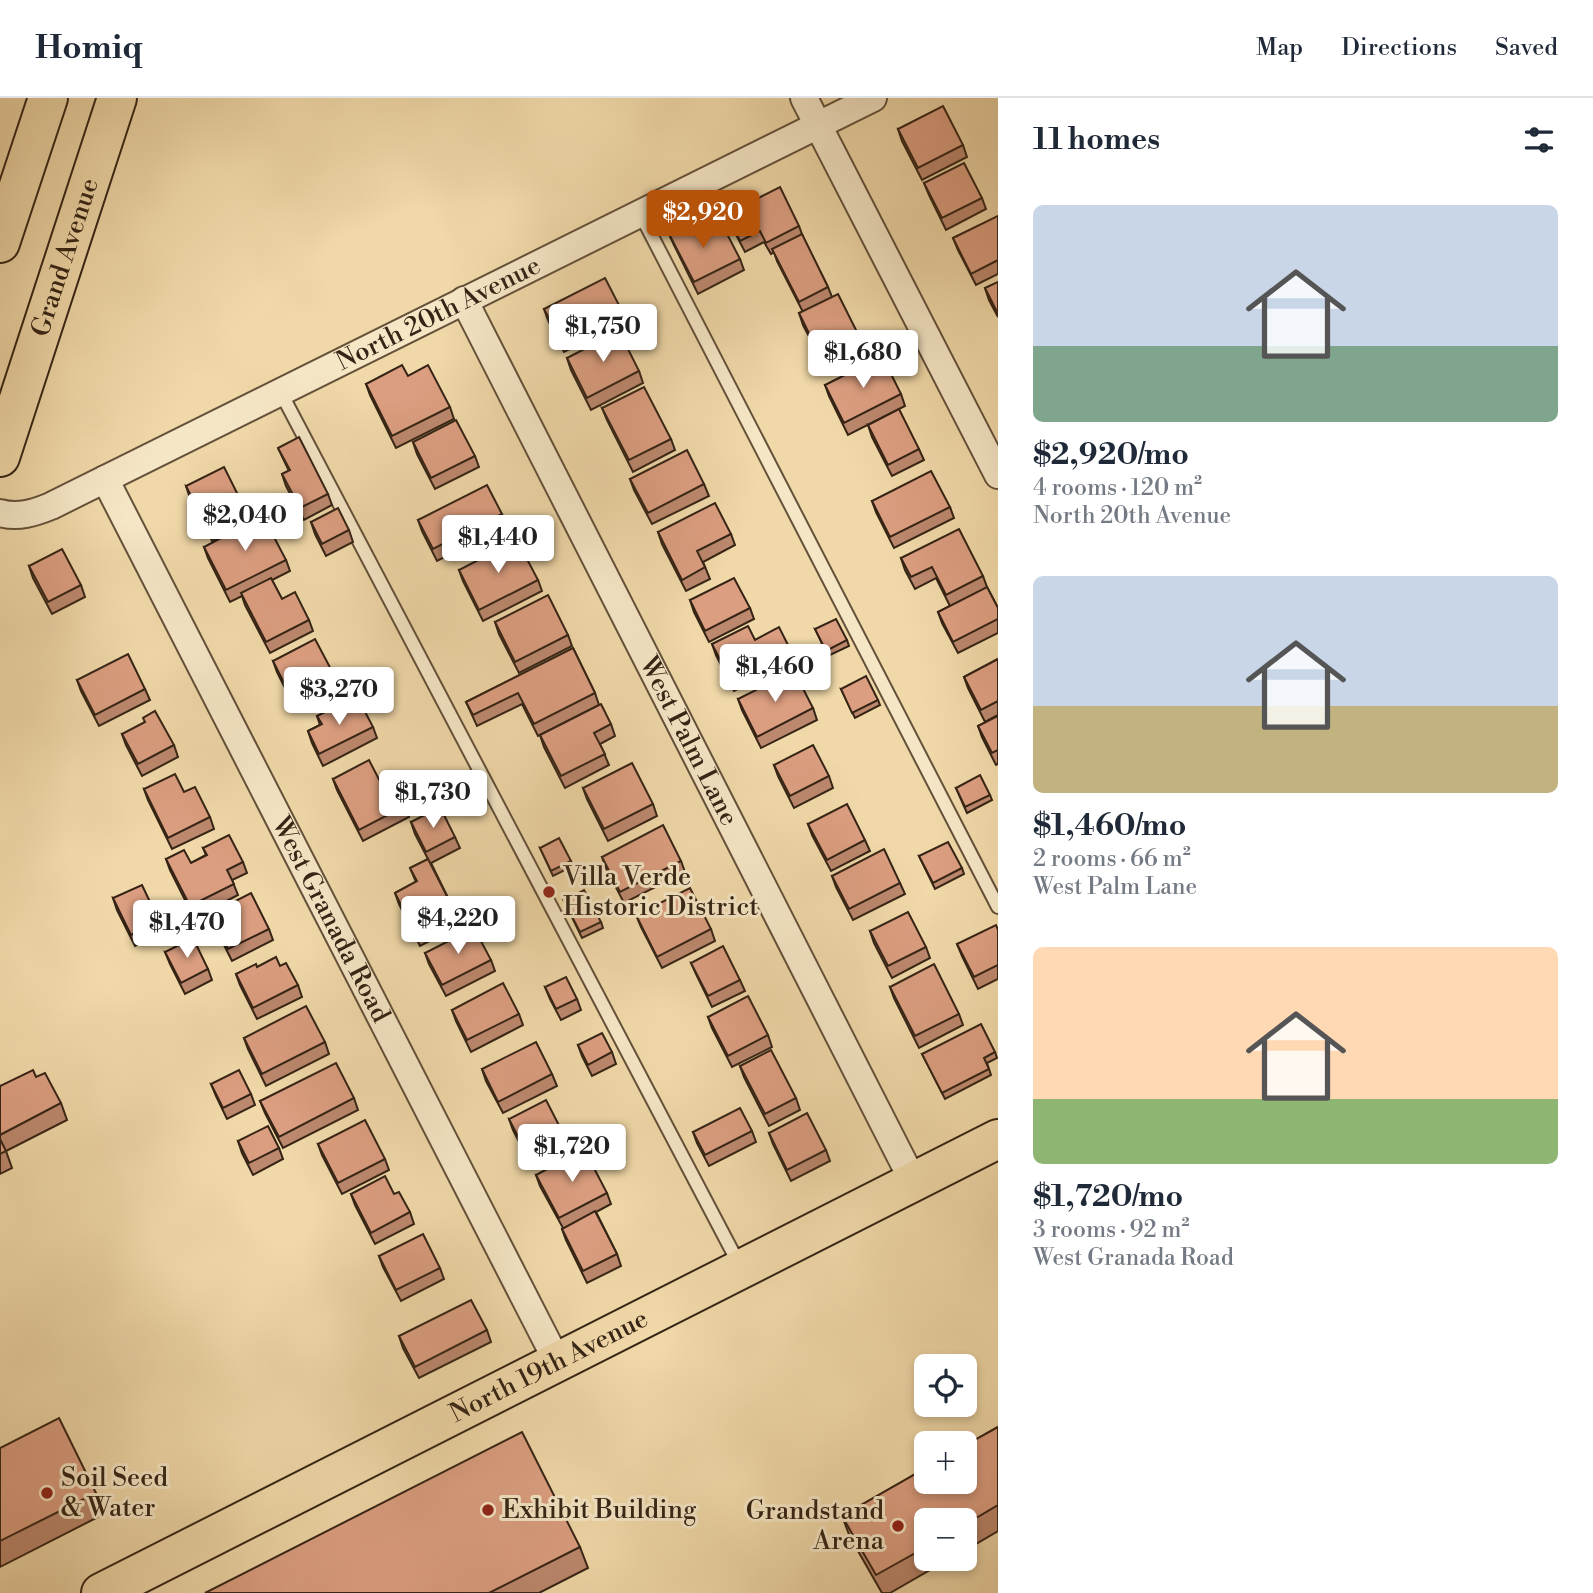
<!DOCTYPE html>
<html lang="en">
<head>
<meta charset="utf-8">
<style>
  :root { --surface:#fff; --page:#f2f2f3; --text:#1f2937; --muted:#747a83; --line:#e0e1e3; --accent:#b45309 }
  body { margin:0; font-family:"Libre Bodoni",serif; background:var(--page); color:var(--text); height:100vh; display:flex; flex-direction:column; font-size:26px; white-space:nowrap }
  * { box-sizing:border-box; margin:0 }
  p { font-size:23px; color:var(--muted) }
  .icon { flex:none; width:38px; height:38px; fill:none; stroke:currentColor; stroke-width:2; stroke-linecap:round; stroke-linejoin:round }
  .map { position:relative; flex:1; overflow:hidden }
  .sheet { display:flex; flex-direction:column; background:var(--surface); width:595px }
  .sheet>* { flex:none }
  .fabs { position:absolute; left:914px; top:1256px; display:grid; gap:14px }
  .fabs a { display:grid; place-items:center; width:63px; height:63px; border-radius:10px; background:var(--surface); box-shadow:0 4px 10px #0003; font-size:35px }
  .price { position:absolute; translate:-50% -60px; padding:0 16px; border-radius:7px; background:#fff; color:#222; font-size:23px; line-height:46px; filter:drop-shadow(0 2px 4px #0008) }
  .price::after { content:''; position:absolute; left:50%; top:42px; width:21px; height:16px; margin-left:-10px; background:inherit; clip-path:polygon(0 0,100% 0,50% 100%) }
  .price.active { background:var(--accent); color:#fff }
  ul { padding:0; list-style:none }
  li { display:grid; align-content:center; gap:14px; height:371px; padding:0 35px }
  li span { display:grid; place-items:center; height:217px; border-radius:10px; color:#555 }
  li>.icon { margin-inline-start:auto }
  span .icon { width:126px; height:126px; fill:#fffc; stroke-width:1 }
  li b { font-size:30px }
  h2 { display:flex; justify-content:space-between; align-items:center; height:84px; padding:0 35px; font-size:30px }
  header { display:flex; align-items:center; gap:42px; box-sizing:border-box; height:98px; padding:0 35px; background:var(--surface); border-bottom:2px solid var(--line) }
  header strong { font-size:33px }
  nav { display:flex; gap:38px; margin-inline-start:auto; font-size:24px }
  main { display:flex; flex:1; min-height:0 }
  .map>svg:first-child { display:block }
</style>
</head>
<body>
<header>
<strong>Homiq</strong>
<nav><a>Map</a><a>Directions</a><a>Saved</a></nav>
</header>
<main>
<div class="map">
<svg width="998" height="1495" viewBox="0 0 998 1495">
  <rect width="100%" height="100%" fill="#f0d8a8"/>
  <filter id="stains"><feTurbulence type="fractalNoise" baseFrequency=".00286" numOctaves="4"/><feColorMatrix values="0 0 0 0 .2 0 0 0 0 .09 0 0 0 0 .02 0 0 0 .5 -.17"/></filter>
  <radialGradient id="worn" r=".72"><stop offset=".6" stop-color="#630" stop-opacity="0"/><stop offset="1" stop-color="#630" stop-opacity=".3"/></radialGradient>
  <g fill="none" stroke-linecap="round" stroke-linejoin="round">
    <defs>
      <g id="service">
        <polyline points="641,117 998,809"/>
        <polyline points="280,293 740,1168"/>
      </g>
      <g id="minor">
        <polyline points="804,0 998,377"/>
        <path id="s1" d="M464 202 913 1083"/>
        <path id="s2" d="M105 381 557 1263"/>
        <path id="s3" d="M0 415C18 420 34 415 51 408L873 0"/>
      </g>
      <g id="primary">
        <polyline points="0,145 48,0"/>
        <path id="s4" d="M0 359 117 0"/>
        <path id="s5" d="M101 1495 998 1041"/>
      </g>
    </defs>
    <use href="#service" stroke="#64513a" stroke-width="16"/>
    <use href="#minor" stroke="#64513a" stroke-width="30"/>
    <use href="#primary" stroke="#352415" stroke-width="42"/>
    <use href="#service" stroke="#f5e6c6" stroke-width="12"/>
    <use href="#minor" stroke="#f5e6c6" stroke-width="26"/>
    <use href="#primary" stroke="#f0d8a8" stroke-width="38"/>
  </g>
  <g fill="#bc886e" stroke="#352415" stroke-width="2">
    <polygon points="898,31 963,47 967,59 922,82 902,43"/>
    <polygon points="924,85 982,100 986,111 946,132 929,97"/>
    <polygon points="727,116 799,128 803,139 828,189 832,199 863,246 867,257 829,277 803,227 799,215 803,214 777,163 774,154 771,156 764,144 745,154 731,127"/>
    <polygon points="998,118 998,176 976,187 958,152 953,140"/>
    <polygon points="668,134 703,141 740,161 744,172 698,196 673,145"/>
    <polygon points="998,184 998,219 989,202 985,190"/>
    <polygon points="544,211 621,211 625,223 564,254 548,222"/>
    <polygon points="567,260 639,273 643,285 591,312 571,272"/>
    <polygon points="408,278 450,309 454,321 396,350 370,297 366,286"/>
    <polygon points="825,287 901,296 905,308 848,337 829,298"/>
    <polygon points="602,310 671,341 675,352 633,374 607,322"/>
    <polygon points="868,327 919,351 924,362 892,378 872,339"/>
    <polygon points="413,344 475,358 479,369 435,391 417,356"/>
    <polygon points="278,350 328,396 332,407 304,422 286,388 282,376 289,373"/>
    <polygon points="630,381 704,386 709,398 652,426 634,392"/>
    <polygon points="186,388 246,413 250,424 212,443 190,400"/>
    <polygon points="872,403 950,409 954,420 894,450 876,414"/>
    <polygon points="502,416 506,428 437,463 422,433 418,422"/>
    <polygon points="311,424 349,432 353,444 326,458 315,436"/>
    <polygon points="658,434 731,436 735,447 703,464 710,481 686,493 662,446"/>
    <polygon points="204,449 286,462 290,473 272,482 282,501 309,522 313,533 270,555 245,507 242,498 230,504 208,460"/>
    <polygon points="901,460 983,478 987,489 998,510 998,535 958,555 942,525 938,514 950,508 936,480 915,491 905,472"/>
    <polygon points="29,468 81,487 85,499 52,516 33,480"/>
    <polygon points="459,472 538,482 542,493 483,523 463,483"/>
    <polygon points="690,502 750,510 754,521 709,544 694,514"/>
    <polygon points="495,524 568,537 572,548 519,575 499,536"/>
    <polygon points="815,531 847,542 849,548 828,558"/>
    <polygon points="755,542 790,551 794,562 734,593 716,557 712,546"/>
    <polygon points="573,550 595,595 599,607 538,638 522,606 477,628 466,604"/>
    <polygon points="998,561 998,617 985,624 968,590 964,579"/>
    <polygon points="273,563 334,577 338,589 295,610 277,574"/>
    <polygon points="77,582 145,591 150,602 99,628 81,593"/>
    <polygon points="841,591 878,602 880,607 855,620"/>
    <polygon points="738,601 813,610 817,622 761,650 742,612"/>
    <polygon points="343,615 373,629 377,640 323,668 312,645 308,633 320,627 317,618"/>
    <polygon points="998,618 998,666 996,667 982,639 978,628"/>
    <polygon points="611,626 615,638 600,646 609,667 565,690 544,649 540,637"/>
    <polygon points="122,636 174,647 178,659 142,678 126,647"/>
    <polygon points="774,667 829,678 833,690 794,710 778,678"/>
    <polygon points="333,681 388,699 405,708 409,719 363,743 337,692"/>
    <polygon points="583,690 653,706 657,718 608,743 587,701"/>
    <polygon points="956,690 990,697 992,702 967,715"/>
    <polygon points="144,691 210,719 214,731 172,751 148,702"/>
    <polygon points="411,724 455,739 460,750 431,765 456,816 461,827 420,848 399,806 395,795 416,784 410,770 428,761 415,736"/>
    <polygon points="808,726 865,742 870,753 831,773 812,737"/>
    <polygon points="203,750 243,764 247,775 232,782 238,797 194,820 170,772 166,761 191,765 206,757"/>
    <polygon points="540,750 571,763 573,768 553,778"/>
    <polygon points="919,758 962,770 964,776 935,791"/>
    <polygon points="602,759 681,763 685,774 624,805 606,770"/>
    <polygon points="832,778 900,785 905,796 853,822 836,789"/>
    <polygon points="113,800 159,823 163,835 135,848 117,812"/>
    <polygon points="564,803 601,824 603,830 582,840"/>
    <polygon points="210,816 269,831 273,842 232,863 214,827"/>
    <polygon points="636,817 711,831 715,843 662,870 641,829"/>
    <polygon points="998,832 998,881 978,891 962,858 957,846"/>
    <polygon points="870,833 926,849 930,860 892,880 874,845"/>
    <polygon points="165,854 208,871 212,882 185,896 170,866"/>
    <polygon points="425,855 491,862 495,873 446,898 429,866"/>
    <polygon points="691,865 740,882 745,893 712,909 696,876"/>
    <polygon points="280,868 298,887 302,899 257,921 240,887 236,876 257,869"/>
    <polygon points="545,889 577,901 581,912 561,922 550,901"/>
    <polygon points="890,889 959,916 963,927 919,950 894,900"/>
    <polygon points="452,912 519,916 523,927 471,954 456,923"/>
    <polygon points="708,919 768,937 772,949 732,969 712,930"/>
    <polygon points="244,940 325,944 329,956 266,988 248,951"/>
    <polygon points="578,947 612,954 616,966 592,978 582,958"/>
    <polygon points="995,954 997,960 987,965 991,977 945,1001 922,956"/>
    <polygon points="740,968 796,1000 800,1012 769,1028 744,979"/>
    <polygon points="482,971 552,976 557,988 503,1015 486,983"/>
    <polygon points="36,979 61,1005 67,1022 6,1053 12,1070 0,1076 0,988"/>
    <polygon points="211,986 251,996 255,1007 227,1021 216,998"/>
    <polygon points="354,1000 358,1012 283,1050 265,1015 260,1003"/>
    <polygon points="509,1021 566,1041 570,1052 533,1071 513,1032"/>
    <polygon points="752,1033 756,1044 709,1068 697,1045 693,1034"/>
    <polygon points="769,1035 826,1052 830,1063 791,1083 773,1046"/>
    <polygon points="238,1043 279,1050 283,1061 253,1077 242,1055"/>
    <polygon points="318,1046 385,1061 389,1072 342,1096 322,1057"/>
    <polygon points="536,1077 607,1095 611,1106 596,1114 617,1156 621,1168 587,1185 566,1142 562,1131 563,1130 540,1088"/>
    <polygon points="351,1096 394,1096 410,1114 414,1126 375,1146 355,1107"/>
    <polygon points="379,1158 440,1170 444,1181 401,1203 383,1169"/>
    <polygon points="487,1232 491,1244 419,1280 403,1250 399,1238"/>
    <polygon points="998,1329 998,1433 964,1453 964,1423 926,1423 926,1461 949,1461 890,1495 882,1495 850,1439 842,1418"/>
    <polygon points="0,1350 96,1395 104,1416 0,1469"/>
    <polygon points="580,1449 588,1470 539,1495 205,1495"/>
  </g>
  <g fill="#db9e80" stroke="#352415" stroke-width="2">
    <polygon points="943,8 963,47 918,70 898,31"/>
    <polygon points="964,65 982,100 942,120 924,85"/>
    <polygon points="780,89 799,128 766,145 760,133 740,143 727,116"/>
    <polygon points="998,118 998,162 971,176 953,140"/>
    <polygon points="693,121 703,141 724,130 740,161 694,184 668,134"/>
    <polygon points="802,136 828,189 799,204 772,151"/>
    <polygon points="605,180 621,211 560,242 544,211"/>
    <polygon points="998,184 998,216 985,190"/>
    <polygon points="838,196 863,246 824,266 799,215"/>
    <polygon points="619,233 639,273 587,300 567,260"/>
    <polygon points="882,258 901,296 844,325 825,287"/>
    <polygon points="402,267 408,278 428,267 450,309 392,338 366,286"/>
    <polygon points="644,289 671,341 629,362 602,310"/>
    <polygon points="899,311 919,351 888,367 868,327"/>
    <polygon points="456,322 475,358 431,380 413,344"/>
    <polygon points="299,339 328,396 300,410 282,376 290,372 278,350"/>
    <polygon points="687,352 704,386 648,415 630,381"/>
    <polygon points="224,369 246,413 208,432 186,388"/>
    <polygon points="931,373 950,409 890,439 872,403"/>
    <polygon points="487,387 502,416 433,451 418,422"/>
    <polygon points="715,405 731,436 697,453 705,469 682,482 658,434"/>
    <polygon points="338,410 349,432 322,446 311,424"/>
    <polygon points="263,418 286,462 226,492 204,449"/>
    <polygon points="959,431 983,478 946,497 932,469 911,479 901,460"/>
    <polygon points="517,442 538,482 479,512 459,472"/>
    <polygon points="62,451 81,487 48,504 29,468"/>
    <polygon points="271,480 282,501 295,494 309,522 266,544 241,495"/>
    <polygon points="734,480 750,510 705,533 690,502"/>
    <polygon points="987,489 998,510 998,521 953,544 938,514"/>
    <polygon points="548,497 568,537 515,564 495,524"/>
    <polygon points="836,521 847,542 826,553 815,531"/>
    <polygon points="748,528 755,542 779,529 790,551 730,581 712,546"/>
    <polygon points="315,541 334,577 291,599 273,563"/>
    <polygon points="573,550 595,595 534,626 518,595 473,617 466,604"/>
    <polygon points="128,556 145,591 95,617 77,582"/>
    <polygon points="998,561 998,603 981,612 964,579"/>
    <polygon points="794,573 813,610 757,639 738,601"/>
    <polygon points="866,578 878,602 852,615 841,591"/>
    <polygon points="361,606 373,629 319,656 308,633 322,626 317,618 339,607 343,615"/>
    <polygon points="601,606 611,626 594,635 605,656 561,678 540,637"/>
    <polygon points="155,613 174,647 138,666 122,636 145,624 143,620"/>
    <polygon points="998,618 998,652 992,655 978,628"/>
    <polygon points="813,647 829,678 790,698 774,667"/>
    <polygon points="369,662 388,699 398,694 405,708 359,732 333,681"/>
    <polygon points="632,665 653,706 604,731 583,690"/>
    <polygon points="175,676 184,694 195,689 210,719 168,740 144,691"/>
    <polygon points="980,677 990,697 965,709 956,690"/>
    <polygon points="847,706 865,742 827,762 808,726"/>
    <polygon points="440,709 455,739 426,754 411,724"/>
    <polygon points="663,727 681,763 620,794 602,759"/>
    <polygon points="229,737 243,764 227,772 234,786 190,808 166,761 184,752 191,765 207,757 203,750"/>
    <polygon points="559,740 571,763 551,773 540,750"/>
    <polygon points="948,744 962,770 933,785 919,758"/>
    <polygon points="884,751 900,785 849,811 832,778"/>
    <polygon points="428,761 456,816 416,837 395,795 417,783 410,770"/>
    <polygon points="142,787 159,823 131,837 113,800"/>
    <polygon points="690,790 711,831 657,859 636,817"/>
    <polygon points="584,792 601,824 580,834 564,803"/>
    <polygon points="251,795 269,831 228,851 210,816"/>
    <polygon points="908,814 926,849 888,868 870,833"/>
    <polygon points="996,827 998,832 998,867 974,879 957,846"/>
    <polygon points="474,830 491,862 442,887 425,855"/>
    <polygon points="193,840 208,871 181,885 165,854"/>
    <polygon points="723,848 740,882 708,898 691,865"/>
    <polygon points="276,859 280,868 286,865 298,887 253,910 236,876 256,866 257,869"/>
    <polygon points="934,866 959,916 915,938 890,889"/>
    <polygon points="566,879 577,901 556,911 545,889"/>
    <polygon points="503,885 519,916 467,942 452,912"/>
    <polygon points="748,898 768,937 728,958 708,919"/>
    <polygon points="306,908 325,944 262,976 244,940"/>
    <polygon points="981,926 995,954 984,960 989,971 942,995 922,956"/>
    <polygon points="602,935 612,954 588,967 578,947"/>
    <polygon points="536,944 552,976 498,1004 482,971"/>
    <polygon points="771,952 796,1000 765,1016 740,968"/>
    <polygon points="336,965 354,1000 279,1039 260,1003"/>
    <polygon points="33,972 36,979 45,975 61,1005 0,1037 0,988"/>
    <polygon points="239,972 251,996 223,1010 211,986"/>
    <polygon points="546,1002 566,1041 529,1060 509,1021"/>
    <polygon points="740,1010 752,1033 705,1057 693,1034"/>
    <polygon points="807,1015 826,1052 787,1072 769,1035"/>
    <polygon points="365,1022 385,1061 338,1085 318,1046"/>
    <polygon points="268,1028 279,1050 249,1065 238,1043"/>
    <polygon points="0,1041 6,1053 0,1056"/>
    <polygon points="584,1051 607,1095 559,1120 536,1077"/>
    <polygon points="385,1078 394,1096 399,1094 410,1114 371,1135 351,1096"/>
    <polygon points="595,1113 617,1156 583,1173 562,1131"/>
    <polygon points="423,1136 440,1170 396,1192 379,1158"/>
    <polygon points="471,1202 487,1232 415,1269 399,1238"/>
    <polygon points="59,1320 96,1395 0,1443 0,1350"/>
    <polygon points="998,1329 998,1407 964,1427 964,1423 926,1423 926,1449 876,1477 842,1418 926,1370 926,1384 964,1384 964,1348"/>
    <polygon points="522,1334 580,1449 489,1495 205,1495"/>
  </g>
  <g fill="#8f2418" stroke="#f5e6c6" stroke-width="2.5">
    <circle cx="549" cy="794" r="7"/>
    <circle cx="47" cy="1395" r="7"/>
    <circle cx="488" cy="1412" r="7"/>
    <circle cx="898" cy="1428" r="7"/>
  </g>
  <g text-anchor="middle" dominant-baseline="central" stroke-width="6" stroke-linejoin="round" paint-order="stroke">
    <g font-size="26" fill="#352415" stroke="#f5e6c6">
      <text stroke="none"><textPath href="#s4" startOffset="210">Grand Avenue</textPath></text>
      <text stroke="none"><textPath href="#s3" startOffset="485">North 20th Avenue</textPath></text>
      <text stroke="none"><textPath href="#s1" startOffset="495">West Palm Lane</textPath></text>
      <text stroke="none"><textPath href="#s2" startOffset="495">West Granada Road</textPath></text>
      <text stroke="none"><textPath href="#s5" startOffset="502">North 19th Avenue</textPath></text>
    </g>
    <g font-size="26" fill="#352415" stroke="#f5e6c6" text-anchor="start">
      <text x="563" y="779">Villa Verde<tspan x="563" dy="30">Historic District</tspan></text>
      <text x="61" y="1380">Soil Seed<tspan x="61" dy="30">&amp; Water</tspan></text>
      <text x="502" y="1412">Exhibit Building</text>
      <text x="884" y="1413" text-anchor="end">Grandstand<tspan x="884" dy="30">Arena</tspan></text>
    </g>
  </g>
  <rect width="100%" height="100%" filter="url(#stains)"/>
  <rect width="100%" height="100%" fill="url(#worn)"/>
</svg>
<div class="fabs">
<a><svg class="icon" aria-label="locate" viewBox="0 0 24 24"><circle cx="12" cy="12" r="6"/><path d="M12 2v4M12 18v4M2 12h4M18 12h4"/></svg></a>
<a>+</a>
<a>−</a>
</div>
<b class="price active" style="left:703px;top:152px">$2,920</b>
<b class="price" style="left:603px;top:266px">$1,750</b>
<b class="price" style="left:863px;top:292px">$1,680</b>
<b class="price" style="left:245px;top:455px">$2,040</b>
<b class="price" style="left:498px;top:477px">$1,440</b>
<b class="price" style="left:775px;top:606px">$1,460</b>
<b class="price" style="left:339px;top:629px">$3,270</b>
<b class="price" style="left:433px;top:732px">$1,730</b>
<b class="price" style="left:458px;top:858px">$4,220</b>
<b class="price" style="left:187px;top:862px">$1,470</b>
<b class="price" style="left:572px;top:1086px">$1,720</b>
</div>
<section class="sheet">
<h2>11 homes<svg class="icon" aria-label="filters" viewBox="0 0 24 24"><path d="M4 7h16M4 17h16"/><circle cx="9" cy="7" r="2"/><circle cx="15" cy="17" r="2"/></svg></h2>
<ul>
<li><span style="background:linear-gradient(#c9d6e8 65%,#7fa58c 0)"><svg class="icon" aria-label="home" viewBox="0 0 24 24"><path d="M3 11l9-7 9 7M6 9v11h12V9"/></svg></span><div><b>$2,920/mo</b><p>4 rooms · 120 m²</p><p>North 20th Avenue</p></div></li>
<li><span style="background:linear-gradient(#c9d6e8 60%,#c2b280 0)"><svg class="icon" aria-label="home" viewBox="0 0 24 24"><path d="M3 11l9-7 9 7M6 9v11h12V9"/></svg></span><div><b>$1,460/mo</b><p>2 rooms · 66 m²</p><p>West Palm Lane</p></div></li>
<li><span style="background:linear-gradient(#ffd9b3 70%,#8fb573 0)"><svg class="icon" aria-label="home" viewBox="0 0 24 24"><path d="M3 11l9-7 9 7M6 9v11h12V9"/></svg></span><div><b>$1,720/mo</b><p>3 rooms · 92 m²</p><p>West Granada Road</p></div></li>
</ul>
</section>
</main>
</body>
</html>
